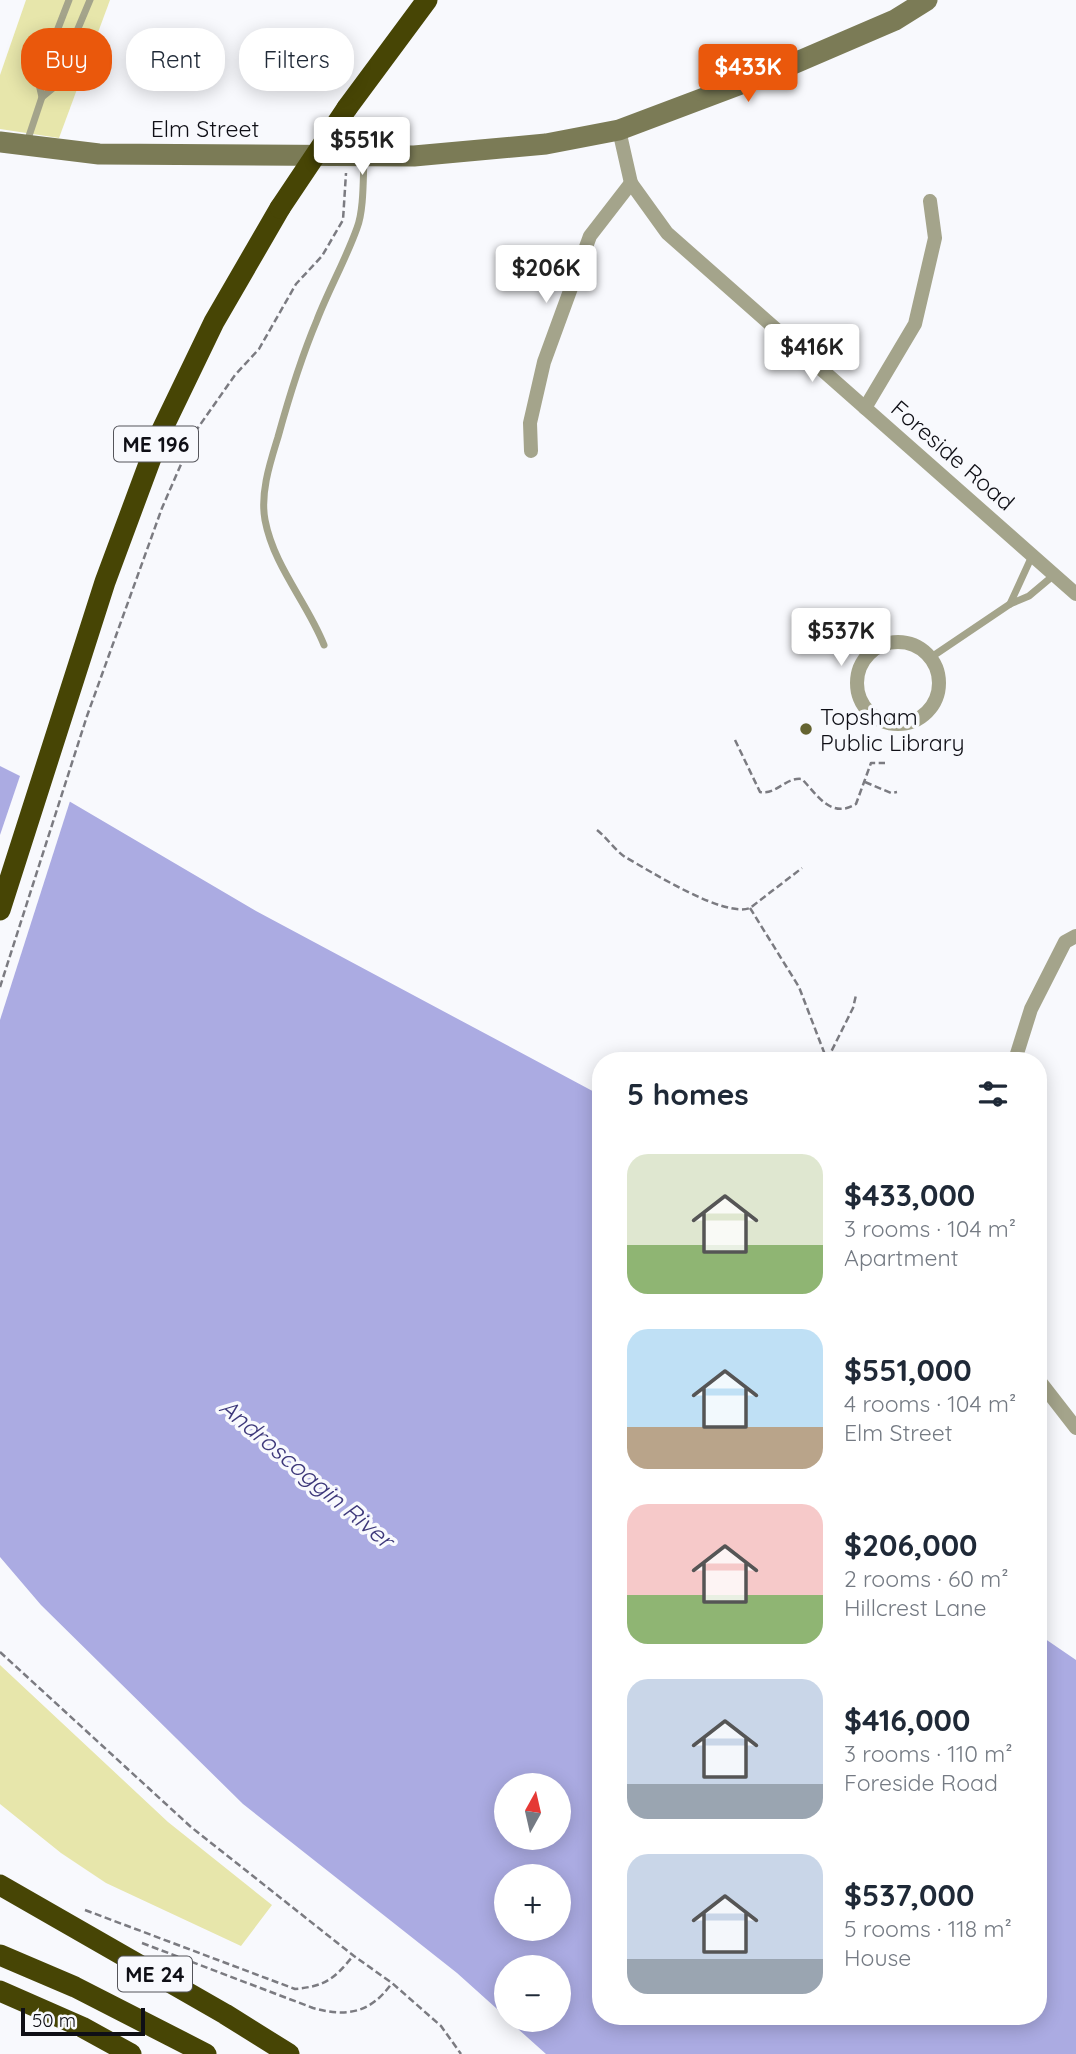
<!DOCTYPE html>
<html lang="en">
<head>
<meta charset="utf-8">
<style>
  :root { --surface:#fff; --page:#f6f6f7; --text:#1f2937; --muted:#747a83; --accent:#ea580c }
  body { margin:0; font-family:Quicksand,sans-serif; background:var(--page); color:var(--text); height:100vh; display:flex; flex-direction:column; font-size:26px; white-space:nowrap }
  * { box-sizing:border-box; margin:0 }
  p { font-size:23px; color:var(--muted) }
  .icon { flex:none; width:38px; height:38px; fill:none; stroke:currentColor; stroke-width:2; stroke-linecap:round; stroke-linejoin:round }
  .map { position:relative; flex:1; overflow:hidden }
  .side { position:absolute; left:592px; top:1052px; width:455px; height:973px; display:flex; flex-direction:column; background:var(--surface); border-radius:28px; box-shadow:0 4px 18px #0003 }
  .side>* { flex:none }
  .hud { position:absolute; left:21px; top:28px; width:466px; height:63px; display:flex; gap:14px }
  .needle { width:46px; rotate:8deg }
  .buttons { position:absolute; left:494px; top:1773px; display:grid; gap:14px }
  .buttons a { display:grid; place-items:center; width:77px; height:77px; border-radius:50%; background:var(--surface); box-shadow:0 4px 18px #0003; font-size:35px }
  .scale { position:absolute; left:21px; bottom:18px; width:124px; box-sizing:border-box; padding-left:7px; border:4px solid #0f0f16; border-top:0; font-size:19px; line-height:24px; white-space:nowrap; color:#0f0f16; -webkit-text-stroke:5px #f8f9fd; paint-order:stroke }
  .price { position:absolute; translate:-50% -60px; padding:0 16px; border-radius:7px; background:#fff; color:#222; font-size:23px; line-height:46px; filter:drop-shadow(0 2px 4px #0008) }
  .price::after { content:''; position:absolute; left:50%; top:42px; width:21px; height:16px; margin-left:-10px; background:inherit; clip-path:polygon(0 0,100% 0,50% 100%) }
  .price.selected { background:var(--accent); color:#fff }
  ul { padding:0; list-style:none }
  li { display:flex; align-items:center; gap:21px; height:175px; padding:0 35px }
  li span { display:grid; place-items:center; flex:none; width:196px; height:140px; border-radius:21px; color:#555 }
  li>.icon { margin-inline-start:auto }
  span .icon { width:84px; height:84px; fill:#fffc; stroke-width:1 }
  li b { font-size:30px }
  h2 { display:flex; justify-content:space-between; align-items:center; height:84px; padding:0 35px; font-size:30px }
  .pill { padding:0 24px; border-radius:28px; background:var(--surface); box-shadow:0 4px 18px #0003; font-size:24px; line-height:63px }
  .pill.selected { background:var(--accent); color:#fff }
  .map>svg:first-child { display:block }
</style>
</head>
<body>
<div class="map">
<svg width="1076" height="2054" viewBox="0 0 1076 2054">
  <rect width="100%" height="100%" fill="#f8f9fd"/>
  <g fill="#e7e6ab">
    <polygon points="26,0 110,0 59,138 0,129 0,75"/>
    <polygon points="0,1665 168,1822 272,1905 241,1946 106,1883 61,1853 0,1804"/>
  </g>
  <path fill="#ababe2" fill-rule="evenodd" d="M0 766 62 797 256 911 600 1095V2016H1038V1634L1076 1660V2054H546L508 2020H558V1967H506V2017L457 1973 243 1804 41 1605 0 1557ZM506 1785H558V1838H506ZM506 1876H558V1928H506Z"/>
  <polygon fill="#f8f9fd" points="21,773 71,798 0,1020 0,835"/>
  <g fill="none" stroke-linecap="round" stroke-linejoin="round">
    <g stroke="#7b7b81" stroke-width="2.5" stroke-dasharray="7 3.5" stroke-linecap="butt">
      <path d="M735 740 760 792C777 795 785 777 802 779 818 796 831 819 856 804L871 763H885"/>
      <polyline points="865,782 891,793 897,792"/>
      <path d="M597 830C607 838 615 850 625 857 650 871 724 918 750 908L802 868"/>
      <polyline points="750,908 799,987 827,1060"/>
      <polyline points="0,987 87,716 162,508 195,432 235,375 259,349 296,284 322,256 343,220 346,173"/>
      <polyline points="827,1060 853,1008 856,995"/>
      <polyline points="0,1652 191,1827 354,1956 392,1983 441,2026 461,2054"/>
      <path d="M85 1910 295 1989C326 1986 334 1979 353 1956"/>
      <path d="M142 1943 313 2008C346 2017 370 2014 392 1983"/>
    </g>
    <g stroke="#a4a48b" stroke-width="7">
      <polyline points="42,97 38,80 69,0"/>
      <polyline points="27,142 42,97 53,88 90,0"/>
      <polyline points="1010,604 1032,556"/>
      <path d="M324 645C307 602 274 567 265 520 260 493 270 463 278 437 289 397 301 358 317 320 329 289 346 259 357 228 364 210 363 178 364 159"/>
      <polyline points="930,658 1010,604 1029,596 1054,575"/>
    </g>
    <g stroke="#a4a48b" stroke-width="14">
      <polyline points="619,130 631,183 667,233 1076,594"/>
      <polyline points="865,408 915,324 935,238 930,201"/>
      <polyline points="531,451 530,423 544,362 590,236 631,183"/>
      <polyline points="836,615 873,650"/>
      <circle cx="898" cy="683" r="41"/>
      <polyline points="1015,1060 1031,1009 1065,942 1076,936"/>
      <polyline points="1038,1379 1076,1428"/>
    </g>
    <polyline stroke="#7b7b56" stroke-width="21" points="0,142 99,154 414,156 546,144 619,130 781,69 895,20 927,0"/>
    <g stroke="#474505" stroke-width="21">
      <polyline points="347,108 427,0"/>
      <polyline points="0,910 105,582 160,434 214,322 280,208"/>
      <polyline points="0,1885 225,2014 289,2054"/>
      <polyline points="0,1955 75,1987 206,2054"/>
      <polyline points="0,1991 82,2027 131,2054"/>
    </g>
    <polyline stroke="#474505" stroke-width="21" points="280,208 347,108"/>
  </g>
  <circle fill="#656431" stroke="#f8f9fd" stroke-width="2.5" cx="806" cy="729" r="7"/>
  <g text-anchor="middle" dominant-baseline="central" stroke-width="7" stroke-linejoin="round" paint-order="stroke">
    <g fill="#f8f9fd" stroke="#55555b" stroke-width="2">
      <rect x="114" y="426.5" width="84" height="35" rx="5"/>
      <rect x="118" y="1956.5" width="74" height="35" rx="5"/>
    </g>
    <g font-size="21" font-weight="bold" fill="#0f0f16">
      <text x="156" y="444">ME 196</text>
      <text x="155" y="1974">ME 24</text>
    </g>
    <g font-size="23" fill="#0f0f16" stroke="#f8f9fd">
      <text x="205" y="128">Elm Street</text>
      <text transform="translate(953 455) rotate(41)">Foreside Road</text>
    </g>
    <g font-size="23" fill="#0f0f16" stroke="#f8f9fd" text-anchor="start">
      <text x="820" y="716">Topsham<tspan x="820" dy="26">Public Library</tspan></text>
    </g>
    <g font-size="24" font-style="italic" fill="#3d387a" stroke="#f8f9fd">
      <text transform="translate(307 1473) rotate(40)">Androscoggin River</text>
    </g>
  </g>
</svg>
<div class="buttons">
<a><svg class="needle" viewBox="-14 -14 28 28"><path d="M0-13l5 13h-10z" fill="#e53935"/><path d="M0 13l5-13h-10z" fill="#747a83"/></svg></a>
<a>+</a>
<a>−</a>
</div>
<div class="scale">50 m</div>
<b class="price selected" style="left:748px;top:104px">$433K</b>
<b class="price" style="left:362px;top:177px">$551K</b>
<b class="price" style="left:546px;top:305px">$206K</b>
<b class="price" style="left:812px;top:384px">$416K</b>
<b class="price" style="left:841px;top:668px">$537K</b>
<div class="hud">
<a class="pill selected">Buy</a>
<a class="pill">Rent</a>
<a class="pill">Filters</a>
</div>
<section class="side">
<h2>5 homes<svg class="icon" aria-label="filters" viewBox="0 0 24 24"><path d="M4 7h16M4 17h16"/><circle cx="9" cy="7" r="2"/><circle cx="15" cy="17" r="2"/></svg></h2>
<ul>
<li><span style="background:linear-gradient(#dfe7d0 65%,#8fb573 0)"><svg class="icon" aria-label="home" viewBox="0 0 24 24"><path d="M3 11l9-7 9 7M6 9v11h12V9"/></svg></span><div><b>$433,000</b><p>3 rooms · 104 m²</p><p>Apartment</p></div></li>
<li><span style="background:linear-gradient(#bfe0f5 70%,#b9a48a 0)"><svg class="icon" aria-label="home" viewBox="0 0 24 24"><path d="M3 11l9-7 9 7M6 9v11h12V9"/></svg></span><div><b>$551,000</b><p>4 rooms · 104 m²</p><p>Elm Street</p></div></li>
<li><span style="background:linear-gradient(#f6c9c9 65%,#8fb573 0)"><svg class="icon" aria-label="home" viewBox="0 0 24 24"><path d="M3 11l9-7 9 7M6 9v11h12V9"/></svg></span><div><b>$206,000</b><p>2 rooms · 60 m²</p><p>Hillcrest Lane</p></div></li>
<li><span style="background:linear-gradient(#c9d6e8 75%,#9aa5b1 0)"><svg class="icon" aria-label="home" viewBox="0 0 24 24"><path d="M3 11l9-7 9 7M6 9v11h12V9"/></svg></span><div><b>$416,000</b><p>3 rooms · 110 m²</p><p>Foreside Road</p></div></li>
<li><span style="background:linear-gradient(#c9d6e8 75%,#9aa5b1 0)"><svg class="icon" aria-label="home" viewBox="0 0 24 24"><path d="M3 11l9-7 9 7M6 9v11h12V9"/></svg></span><div><b>$537,000</b><p>5 rooms · 118 m²</p><p>House</p></div></li>
</ul>
</section>
</div>
</body>
</html>
